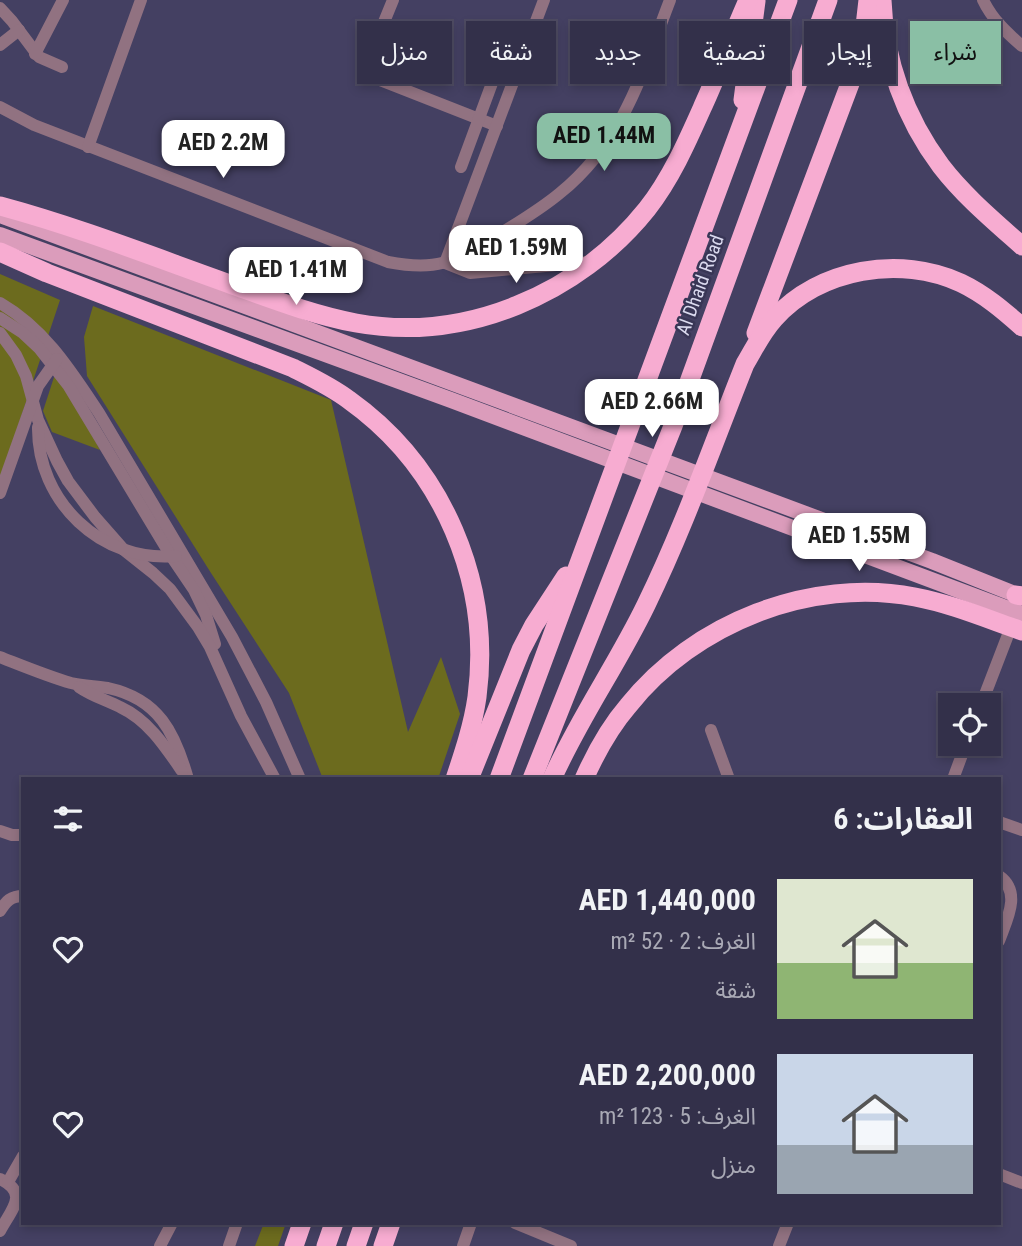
<!DOCTYPE html>
<html lang="ar">
<head>
<meta charset="utf-8">
<style>
  :root { --surface:#33304a; --page:#3b3851; --text:#f1f3f6; --muted:#a9a9b5; --line:#4e4b62; --accent:#8abfa5 }
  body { margin:0; font-family:"Roboto Condensed","Noto Sans Arabic",sans-serif; background:var(--page); color:var(--text); direction:rtl; height:100vh; display:flex; flex-direction:column; font-size:26px; white-space:nowrap }
  * { box-sizing:border-box; margin:0 }
  p { font-size:23px; color:var(--muted) }
  .icon { flex:none; width:38px; height:38px; fill:none; stroke:currentColor; stroke-width:2; stroke-linecap:round; stroke-linejoin:round }
  .map { position:relative; flex:1; overflow:hidden; direction:ltr }
  .side { position:absolute; left:21px; top:777px; width:980px; height:448px; display:flex; flex-direction:column; background:var(--surface); border-radius:0px; box-shadow:0 4px 10px #0003,0 0 0 2px var(--line); direction:rtl }
  .side>* { flex:none }
  .hud { position:absolute; left:21px; top:21px; width:980px; height:63px; direction:rtl; display:flex; gap:14px }
  .fabs { position:absolute; left:938px; top:693px; display:grid; gap:14px }
  .fabs a { display:grid; place-items:center; width:63px; height:63px; border-radius:0px; background:var(--surface); box-shadow:0 4px 10px #0003,0 0 0 2px var(--line); font-size:35px }
  .price { position:absolute; translate:-50% -60px; padding:0 16px; border-radius:14px; background:#fff; color:#222; font-size:23px; line-height:46px; filter:drop-shadow(0 2px 4px #0008) }
  .price::after { content:''; position:absolute; left:50%; top:42px; width:21px; height:16px; margin-left:-10px; background:inherit; clip-path:polygon(0 0,100% 0,50% 100%) }
  .price.on { background:var(--accent); color:#111 }
  ul { padding:0; list-style:none }
  li { display:flex; align-items:center; gap:21px; height:175px; padding:0 28px }
  li span { display:grid; place-items:center; flex:none; width:196px; height:140px; border-radius:0px; color:#555 }
  li>.icon { margin-inline-start:auto }
  span .icon { width:84px; height:84px; fill:#fffc; stroke-width:1 }
  li b { font-size:30px }
  h2 { display:flex; justify-content:space-between; align-items:center; height:84px; padding:0 28px; font-size:30px }
  .tag { padding:0 24px; border-radius:0px; background:var(--surface); box-shadow:0 4px 10px #0003,0 0 0 2px var(--line); font-size:24px; line-height:63px }
  .tag.on { background:var(--accent); color:#111 }
  .map>svg:first-child { display:block }
</style>
</head>
<body>
<div class="map">
<svg width="1022" height="1246" viewBox="0 0 1022 1246">
  <rect width="100%" height="100%" fill="#444062"/>
  <g fill="#6c6b1e">
    <polygon points="0,274 60,300 0,480"/>
    <polygon points="93,306 331,400 408,732 441,657 460,714 438,779 323,779 289,693 211,573 87,376 84,337"/>
    <polygon points="57,368 100,450 52,432 43,411"/>
    <polygon points="264,1223 286,1223 278,1246 255,1246"/>
  </g>
  <g fill="none" stroke-linecap="round" stroke-linejoin="round">
    <g stroke="#917281" stroke-width="12">
      <polyline points="393,0 366,66 365,72 367,75 497,126"/>
      <path d="M983 0C992 19 1006 32 1022 46"/>
      <polyline points="0,8 12,21 39,57 62,67"/>
      <polyline points="0,45 19,30"/>
      <polyline points="35,54 63,0"/>
      <path d="M0 107 34 125 388 262C440 272 454 261 498 235 519 222 541 209 560 193 624 141 642 73 670 0"/>
      <polyline points="88,147 141,0"/>
      <polyline points="461,167 505,48"/>
      <polyline points="445,263 544,0"/>
      <polyline points="445,263 470,273 589,262"/>
      <path d="M0 303C45 329 71 371 99 413L232 637 266 702 300 779"/>
      <polyline points="0,318 23,333 39,348 68,385 171,556 194,590 206,615 215,644"/>
      <polyline points="0,333 16,355 26,376 38,420 57,461 68,481 95,517 124,550 153,573 170,589 198,627 210,647 241,716 275,779"/>
      <path d="M38 427C37 501 101 563 176 556"/>
      <polyline points="0,493 38,386 57,359"/>
      <path d="M0 657C23 666 47 676 71 683 83 686 96 686 108 688 159 699 175 733 188 779"/>
      <path d="M79 687C92 696 106 700 120 707 148 720 165 746 182 771"/>
      <polyline points="981,705 1011,627"/>
      <polyline points="711,730 729,779"/>
      <polyline points="953,779 966,744"/>
      <polyline points="999,822 1022,830"/>
      <polyline points="0,831 12,835 23,835"/>
      <path d="M999 876C1022 892 1007 919 999 941"/>
      <path d="M0 911C6 901 11 896 23 896"/>
      <polyline points="999,1174 1022,1183"/>
      <path d="M0 1179C30 1193 11 1210 0 1231"/>
      <polyline points="8,1182 23,1156"/>
      <polyline points="515,1223 571,1246"/>
      <polyline points="160,1246 172,1223"/>
      <polyline points="229,1246 237,1223"/>
      <polyline points="463,1246 471,1223"/>
      <polyline points="779,1246 788,1223"/>
    </g>
    <g stroke="#db9cbb" stroke-width="16">
      <polyline points="0,215 932,561 1022,597"/>
      <polyline points="0,235 451,400 1022,614"/>
    </g>
    <g stroke="#f7acd1" stroke-width="19">
      <path d="M882 0C884 60 905 118 941 166 964 196 994 221 1022 246"/>
      <polyline points="743,100 756,1"/>
      <path d="M0 206C78 227 154 257 230 284 272 299 313 315 356 323 465 343 579 294 647 209 673 176 690 135 707 97 721 65 734 32 748 0"/>
      <path d="M0 252 47 273 293 368C313 378 332 387 349 400 443 467 492 582 477 697 473 725 464 752 455 779"/>
      <polyline points="756,333 854,73 865,26 868,0"/>
      <polyline points="1016,595 1022,596"/>
      <polyline points="469,779 521,650 534,625 566,576"/>
      <polyline points="499,779 788,0"/>
      <polyline points="532,779 673,426 828,0"/>
      <path d="M552 779C579 718 617 665 646 605 684 527 713 444 745 364 754 349 762 332 774 319 819 268 901 255 961 283 984 294 1003 310 1022 327"/>
      <path d="M584 779C596 752 609 728 628 706 694 623 810 577 915 597 952 604 987 619 1022 631"/>
      <polyline points="294,1246 302,1223"/>
      <polyline points="326,1246 334,1223"/>
      <polyline points="356,1246 364,1223"/>
      <polyline points="383,1246 391,1223"/>
    </g>
  </g>
  <g text-anchor="middle" dominant-baseline="central" stroke-width="5" stroke-linejoin="round" paint-order="stroke">
    <g font-size="19" fill="#dbdaef" stroke="#393656">
      <text transform="translate(700 285) rotate(-70)">Al Dhaid Road</text>
    </g>
  </g>
</svg>
<div class="fabs">
<a><svg class="icon" aria-label="locate" viewBox="0 0 24 24"><circle cx="12" cy="12" r="6"/><path d="M12 2v4M12 18v4M2 12h4M18 12h4"/></svg></a>
</div>
<b class="price on" style="left:604px;top:173px">AED 1.44M</b>
<b class="price" style="left:223px;top:180px">AED 2.2M</b>
<b class="price" style="left:516px;top:285px">AED 1.59M</b>
<b class="price" style="left:296px;top:307px">AED 1.41M</b>
<b class="price" style="left:652px;top:439px">AED 2.66M</b>
<b class="price" style="left:859px;top:573px">AED 1.55M</b>
<div class="hud">
<a class="tag on">شراء</a>
<a class="tag">إيجار</a>
<a class="tag">تصفية</a>
<a class="tag">جديد</a>
<a class="tag">شقة</a>
<a class="tag">منزل</a>
</div>
<section class="side">
<h2>العقارات: 6<svg class="icon" aria-label="filters" viewBox="0 0 24 24"><path d="M4 7h16M4 17h16"/><circle cx="9" cy="7" r="2"/><circle cx="15" cy="17" r="2"/></svg></h2>
<ul>
<li><span style="background:linear-gradient(#dfe7d0 60%,#8fb573 0)"><svg class="icon" aria-label="home" viewBox="0 0 24 24"><path d="M3 11l9-7 9 7M6 9v11h12V9"/></svg></span><div><b>AED 1,440,000</b><p>الغرف: 2 · 52 m²</p><p>شقة</p></div><svg class="icon" aria-label="heart" viewBox="0 0 24 24"><path d="M12 20l-8-8c-3-5 5-10 8-4 3-6 11-1 8 4z"/></svg></li>
<li><span style="background:linear-gradient(#c9d6e8 65%,#9aa5b1 0)"><svg class="icon" aria-label="home" viewBox="0 0 24 24"><path d="M3 11l9-7 9 7M6 9v11h12V9"/></svg></span><div><b>AED 2,200,000</b><p>الغرف: 5 · 123 m²</p><p>منزل</p></div><svg class="icon" aria-label="heart" viewBox="0 0 24 24"><path d="M12 20l-8-8c-3-5 5-10 8-4 3-6 11-1 8 4z"/></svg></li>
</ul>
</section>
</div>
</body>
</html>
